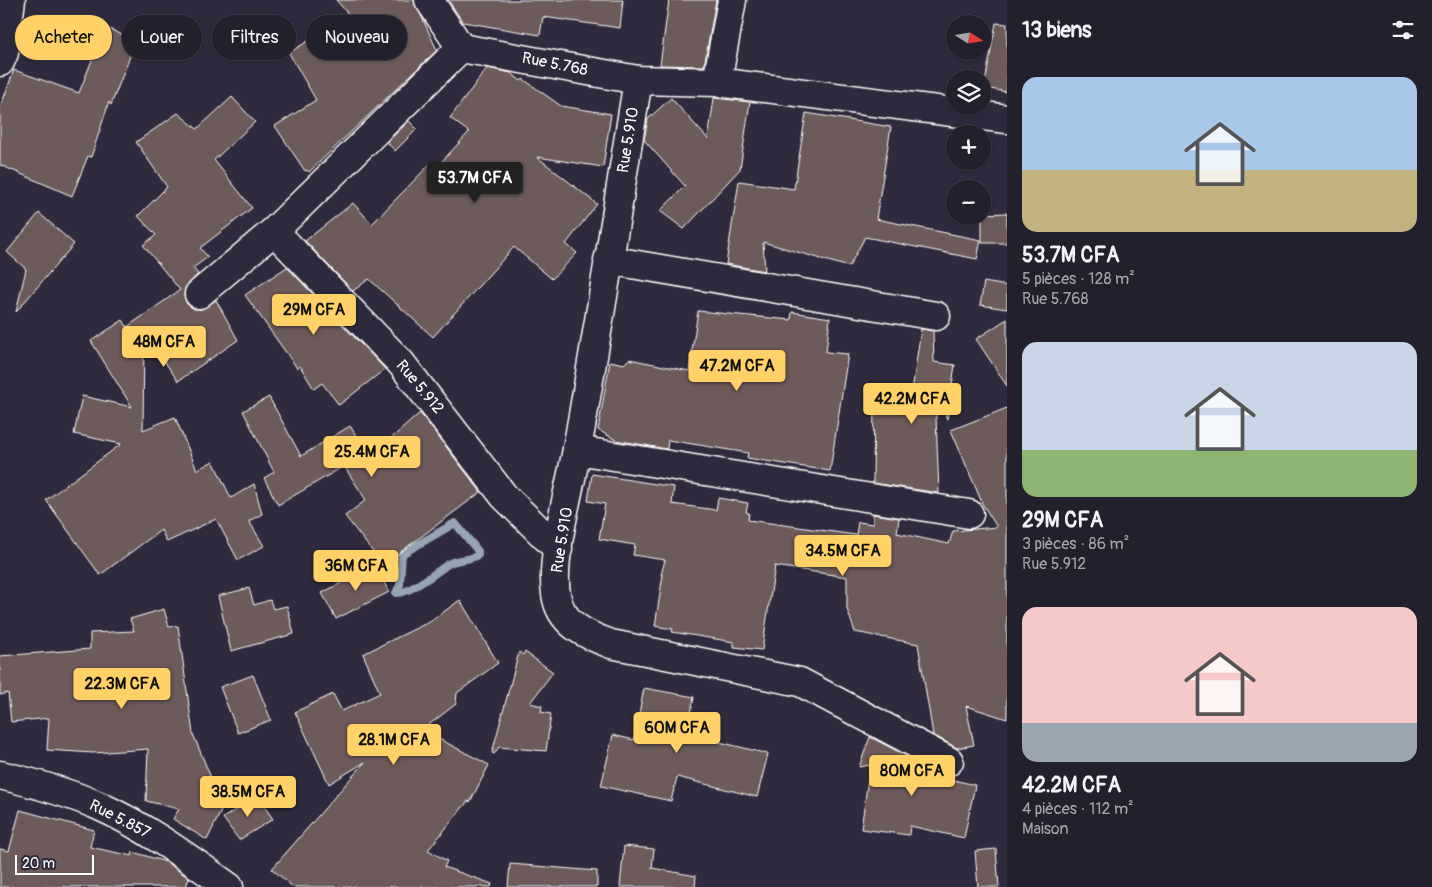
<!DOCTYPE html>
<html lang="fr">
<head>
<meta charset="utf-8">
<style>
  :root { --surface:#23202e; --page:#2f2d3a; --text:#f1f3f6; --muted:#a3a3aa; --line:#403e4a; --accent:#ffd166 }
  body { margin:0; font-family:Pangolin,sans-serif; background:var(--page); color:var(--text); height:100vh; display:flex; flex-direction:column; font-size:19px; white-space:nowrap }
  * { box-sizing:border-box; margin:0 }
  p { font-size:16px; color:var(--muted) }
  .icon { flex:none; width:28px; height:28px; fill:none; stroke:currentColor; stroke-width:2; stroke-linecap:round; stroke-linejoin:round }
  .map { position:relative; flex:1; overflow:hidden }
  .details { display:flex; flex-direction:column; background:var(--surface); width:425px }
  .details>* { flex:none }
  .guide { position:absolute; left:15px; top:15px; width:475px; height:45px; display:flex; gap:10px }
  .needle { width:32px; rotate:102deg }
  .controls { position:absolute; left:946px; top:15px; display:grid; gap:10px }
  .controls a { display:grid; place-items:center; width:45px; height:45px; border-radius:50%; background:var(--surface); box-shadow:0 1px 4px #0004,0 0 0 1px var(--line); font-size:25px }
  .scale { position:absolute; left:15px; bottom:12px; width:79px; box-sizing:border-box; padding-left:5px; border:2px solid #fff; border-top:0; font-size:14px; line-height:18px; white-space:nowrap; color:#fff; -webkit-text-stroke:4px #2f2a3d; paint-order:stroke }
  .price { position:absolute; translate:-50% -42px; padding:0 11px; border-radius:5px; background:var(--accent); color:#111; font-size:16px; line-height:32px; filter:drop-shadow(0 1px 2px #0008) }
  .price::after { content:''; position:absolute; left:50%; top:30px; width:15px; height:11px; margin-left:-8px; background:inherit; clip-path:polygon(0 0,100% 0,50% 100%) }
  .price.active { background:#222; color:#fff }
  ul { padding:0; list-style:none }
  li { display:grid; align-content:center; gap:10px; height:265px; padding:0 15px }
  li span { display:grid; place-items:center; height:155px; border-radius:15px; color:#555 }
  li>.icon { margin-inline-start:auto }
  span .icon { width:90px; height:90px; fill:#fffc; stroke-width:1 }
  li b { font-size:21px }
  h2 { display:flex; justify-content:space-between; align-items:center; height:60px; padding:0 15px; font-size:21px }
  .tag { padding:0 18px; border-radius:22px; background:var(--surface); box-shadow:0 1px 4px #0004,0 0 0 1px var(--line); font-size:18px; line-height:45px }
  .tag.active { background:var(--accent); color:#111 }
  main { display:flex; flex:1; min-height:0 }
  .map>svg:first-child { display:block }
</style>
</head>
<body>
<main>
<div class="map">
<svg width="1007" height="887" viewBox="0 0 1007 887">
  <rect width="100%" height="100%" fill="#2f2a3d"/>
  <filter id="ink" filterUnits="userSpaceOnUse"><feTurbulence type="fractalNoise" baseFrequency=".02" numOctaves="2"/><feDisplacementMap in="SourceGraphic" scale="10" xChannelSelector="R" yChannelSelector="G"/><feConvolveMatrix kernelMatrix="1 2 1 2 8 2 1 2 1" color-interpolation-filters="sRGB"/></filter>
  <g filter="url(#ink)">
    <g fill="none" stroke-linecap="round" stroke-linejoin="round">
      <path stroke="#97a4b2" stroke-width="8" d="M400 585 396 593C407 595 438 571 448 564 458 558 469 561 478 555V551L455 523 402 554 400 583"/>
    </g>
    <g fill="#6d5a5a" stroke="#fff">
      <polygon points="336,0 414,0 437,50 309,172 307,170 305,171 275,126 316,100 289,53 349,15"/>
      <polygon points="448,0 623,0 620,28 543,17 540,35 463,22"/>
      <polygon points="669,0 716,0 704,66 660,65"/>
      <polygon points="996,23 1007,24 1007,92 984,88"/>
      <polygon points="105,27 136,41 111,105 109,102 91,157 88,156 72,196 0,165 0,108 14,70 79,93"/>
      <polygon points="487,68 511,73 521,81 523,79 561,106 611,114 603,167 537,157 597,204 566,244 577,253 552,279 514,247 433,337 369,279 353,291 305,241 353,203 372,224 430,164 435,169 469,132 450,118"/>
      <polygon points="232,97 255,122 214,160 252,208 200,248 208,257 193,268 198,274 185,288 184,296 187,304 194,309 202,309 216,300 238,340 178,381 144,332 143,430 175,417 197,470 213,461 231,498 254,484 262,514 249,521 264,546 238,560 216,519 167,542 161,530 100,575 46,500 121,444 74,434 82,396 132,407 91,341 123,320 127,327 180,290 143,245 156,235 138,216 167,187 136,142 178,113 197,129"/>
      <polygon points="671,98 708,139 714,98 750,102 740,169 684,229 660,211 685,186 644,140 648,119"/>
      <polygon points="806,113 891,127 876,219 981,240 977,259 865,237 849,267 763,242 765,271 726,264 739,181 794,189"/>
      <polygon points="409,121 417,129 395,151 387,142"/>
      <polygon points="39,213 74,244 16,312 26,269 7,252"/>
      <polygon points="1007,213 1007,243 982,243 982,214"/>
      <polygon points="287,267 385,369 339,405 322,383 314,389 300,366 297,368 245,295"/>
      <polygon points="984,282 1007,286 1007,309 980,305"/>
      <polygon points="698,311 791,320 792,312 830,318 826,352 848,354 830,471 747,458 748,453 668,440 667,449 616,440 598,430 610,361 624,364 629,359 689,371"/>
      <polygon points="1007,319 1007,386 976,339"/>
      <polygon points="921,329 933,331 934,362 955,365 947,419 935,392 939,493 873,483 874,394 911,398"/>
      <polygon points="269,397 301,456 350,426 370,457 420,413 481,492 383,565 345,516 366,500 344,466 278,505 264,478 274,472 243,411"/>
      <polygon points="1007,408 1007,719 966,706 974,745 957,748 933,735 918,644 855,632 847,609 847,577 775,566 762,650 734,647 734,642 672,632 673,629 655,626 663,575 661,575 665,560 633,555 635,545 599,539 605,504 588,501 592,474 674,487 672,504 716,510 718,498 748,503 746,512 749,513 748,520 856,535 858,522 873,524 873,514 899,518 897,533 949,544 953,531 997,527 983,505 951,430"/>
      <polygon points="375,565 389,592 336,619 322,593"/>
      <polygon points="249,588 254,605 270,600 273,609 287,606 294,634 231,651 218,596"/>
      <polygon points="460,600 498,663 457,693 456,704 422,730 489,765 470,802 468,801 428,850 447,861 444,867 492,884 491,887 293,887 272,869 365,762 329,784 295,712 333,694 342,711 380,693 363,654 431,621"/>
      <polygon points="164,609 169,627 178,626 193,734 223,807 207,840 173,819 179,809 146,801 148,749 93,753 47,750 49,718 11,722 8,693 0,695 0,656 90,649 90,633 134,631 130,619"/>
      <polygon points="519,652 523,655 525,652 553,672 530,703 542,706 541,712 551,714 546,751 499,747 494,754 492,753"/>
      <polygon points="253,675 271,720 238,733 220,687"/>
      <polygon points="644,688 694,697 687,734 768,754 757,797 677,777 671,801 601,786 613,735 634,740"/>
      <polygon points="870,737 909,757 881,763 975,785 964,838 910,826 909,835 861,829 870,765 859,767"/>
      <polygon points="257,796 273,819 239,840 223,818"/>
      <polygon points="20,810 94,830 90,847 132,856 133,852 166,862 189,878 186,887 0,887 0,849 9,851"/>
      <polygon points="624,846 654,849 652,868 696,876 695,887 620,887"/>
      <polygon points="996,849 999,887 978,887 975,851"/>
      <polygon points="510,864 597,871 597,887 508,887"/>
    </g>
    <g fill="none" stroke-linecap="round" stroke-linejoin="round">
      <defs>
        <g id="minor">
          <polyline points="429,0 461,48"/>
          <polyline points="0,62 4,53 11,0"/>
          <path d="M638 80C618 203 599 326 577 449 570 489 550 556 556 594 560 624 586 635 611 644L800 682 949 761"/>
          <polyline points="717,82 732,0"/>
          <polyline points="274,231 401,363 504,496 558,549"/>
          <polyline points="608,260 936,316"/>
          <polyline points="199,294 274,231 461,48 638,80 717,82 1007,119"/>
          <polyline points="577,450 969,514"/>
          <path d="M0 775C34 783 67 792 99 806 146 827 188 858 229 887"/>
        </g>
      </defs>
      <use href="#minor" stroke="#fff" stroke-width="31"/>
      <use href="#minor" stroke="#2f2a3d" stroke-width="28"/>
    </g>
  </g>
  <g text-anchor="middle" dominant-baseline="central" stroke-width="4" stroke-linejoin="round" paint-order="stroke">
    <g font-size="16" fill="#fff" stroke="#2f2a3d">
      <text transform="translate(555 64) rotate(11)">Rue 5.768</text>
      <text transform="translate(628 140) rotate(-81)">Rue 5.910</text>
      <text transform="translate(420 387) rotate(50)">Rue 5.912</text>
      <text transform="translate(562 540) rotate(-81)">Rue 5.910</text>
      <text transform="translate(120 819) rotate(27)">Rue 5.857</text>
    </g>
  </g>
</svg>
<div class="controls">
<a><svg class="needle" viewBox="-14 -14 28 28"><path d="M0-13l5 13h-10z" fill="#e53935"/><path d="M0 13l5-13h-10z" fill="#a3a3aa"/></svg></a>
<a><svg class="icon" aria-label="layers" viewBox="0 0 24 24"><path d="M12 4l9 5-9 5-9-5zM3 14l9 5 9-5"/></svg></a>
<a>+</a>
<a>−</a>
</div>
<div class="scale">20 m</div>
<b class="price active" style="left:475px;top:204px">53.7M CFA</b>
<b class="price" style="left:314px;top:336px">29M CFA</b>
<b class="price" style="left:164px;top:368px">48M CFA</b>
<b class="price" style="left:737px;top:392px">47.2M CFA</b>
<b class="price" style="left:912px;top:425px">42.2M CFA</b>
<b class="price" style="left:372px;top:478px">25.4M CFA</b>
<b class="price" style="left:843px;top:577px">34.5M CFA</b>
<b class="price" style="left:356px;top:592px">36M CFA</b>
<b class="price" style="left:122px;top:710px">22.3M CFA</b>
<b class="price" style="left:677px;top:754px">60M CFA</b>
<b class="price" style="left:394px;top:766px">28.1M CFA</b>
<b class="price" style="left:912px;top:797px">80M CFA</b>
<b class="price" style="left:248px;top:818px">38.5M CFA</b>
<div class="guide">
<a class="tag active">Acheter</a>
<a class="tag">Louer</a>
<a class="tag">Filtres</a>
<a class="tag">Nouveau</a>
</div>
</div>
<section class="details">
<h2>13 biens<svg class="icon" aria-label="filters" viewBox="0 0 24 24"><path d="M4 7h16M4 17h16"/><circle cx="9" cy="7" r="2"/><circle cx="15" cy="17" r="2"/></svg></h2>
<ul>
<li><span style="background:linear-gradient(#a9c7e8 60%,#c2b280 0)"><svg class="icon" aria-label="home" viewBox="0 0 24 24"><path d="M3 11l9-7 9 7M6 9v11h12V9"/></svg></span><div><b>53.7M CFA</b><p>5 pièces · 128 m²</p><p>Rue 5.768</p></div></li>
<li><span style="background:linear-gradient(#c9d6e8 70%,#8fb573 0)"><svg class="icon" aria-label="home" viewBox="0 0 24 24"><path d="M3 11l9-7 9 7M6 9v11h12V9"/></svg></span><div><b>29M CFA</b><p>3 pièces · 86 m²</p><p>Rue 5.912</p></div></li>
<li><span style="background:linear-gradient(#f6c9c9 75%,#9aa5b1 0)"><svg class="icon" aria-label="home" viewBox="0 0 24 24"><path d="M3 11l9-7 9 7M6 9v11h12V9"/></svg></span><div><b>42.2M CFA</b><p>4 pièces · 112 m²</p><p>Maison</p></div></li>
</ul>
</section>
</main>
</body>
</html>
